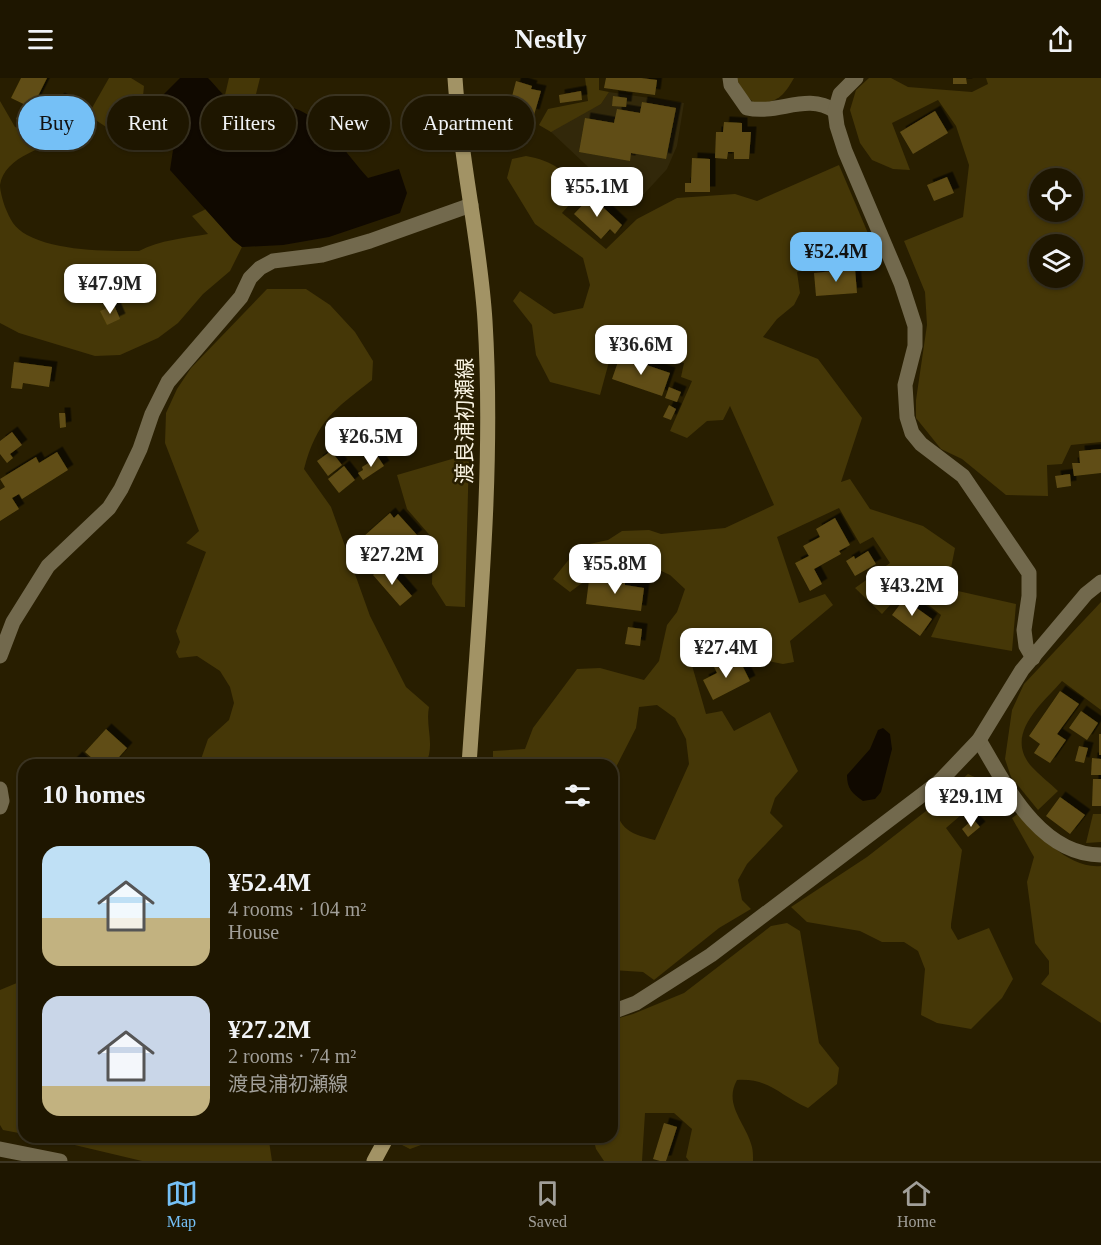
<!DOCTYPE html>
<html lang="en">
<head>
<meta charset="utf-8">
<style>
  :root { --surface:#1e1600; --page:#2b230f; --text:#f1f3f6; --muted:#a19f99; --line:#3c3522; --accent:#75c0f6 }
  body { margin:0; font-family:"Times New Roman","Noto Sans JP",serif; background:var(--page); color:var(--text); height:100vh; display:flex; flex-direction:column; font-size:22px; white-space:nowrap }
  * { box-sizing:border-box; margin:0 }
  p { font-size:20px; color:var(--muted) }
  .icon { flex:none; width:33px; height:33px; fill:none; stroke:currentColor; stroke-width:2; stroke-linecap:round; stroke-linejoin:round }
  .map { position:relative; flex:1; overflow:hidden }
  .panel { position:absolute; left:18px; top:681px; width:600px; height:384px; display:flex; flex-direction:column; background:var(--surface); border-radius:18px; box-shadow:0 2px 4px #0004,0 0 0 2px var(--line) }
  .panel>* { flex:none }
  .hud { position:absolute; left:18px; top:18px; width:600px; height:54px; display:flex; gap:12px }
  .fabs { position:absolute; left:1029px; top:90px; display:grid; gap:12px }
  .fabs a { display:grid; place-items:center; width:54px; height:54px; border-radius:50%; background:var(--surface); box-shadow:0 2px 4px #0004,0 0 0 2px var(--line); font-size:30px }
  .price { position:absolute; translate:-50% -51px; padding:0 14px; border-radius:12px; background:#fff; color:#222; font-size:20px; line-height:39px; filter:drop-shadow(0 2px 3px #0008) }
  .price::after { content:''; position:absolute; left:50%; top:36px; width:18px; height:14px; margin-left:-9px; background:inherit; clip-path:polygon(0 0,100% 0,50% 100%) }
  .price.on { background:var(--accent); color:#111 }
  ul { padding:0; list-style:none }
  li { display:flex; align-items:center; gap:18px; height:150px; padding:0 24px }
  li span { display:grid; place-items:center; flex:none; width:168px; height:120px; border-radius:18px; color:#555 }
  li>.icon { margin-inline-start:auto }
  span .icon { width:72px; height:72px; fill:#fffc; stroke-width:1 }
  li b { font-size:26px }
  h2 { display:flex; justify-content:space-between; align-items:center; height:72px; padding:0 24px; font-size:26px }
  .chip { padding:0 21px; border-radius:27px; background:var(--surface); box-shadow:0 2px 4px #0004,0 0 0 2px var(--line); font-size:21px; line-height:54px }
  .chip.on { background:var(--accent); color:#111 }
  header { display:flex; justify-content:space-between; align-items:center; height:78px; padding:0 24px; background:var(--surface); font-size:27px; font-weight:700 }
  .tab-bar { display:flex; justify-content:space-around; align-items:center; height:84px; border-top:2px solid var(--line); background:var(--surface); font-size:16px; color:var(--muted) }
  .tab-bar a { display:grid; justify-items:center; gap:3px }
  .tab-bar .on { color:var(--accent) }
  .map>svg:first-child { display:block }
</style>
</head>
<body>
<header><svg class="icon" aria-label="menu" viewBox="0 0 24 24"><path d="M4 6h16M4 12h16M4 18h16"/></svg>Nestly<svg class="icon" aria-label="share" viewBox="0 0 24 24"><path d="M12 15V3M7 8l5-5 5 5M5 13v7h14v-7"/></svg></header>
<div class="map">
<svg width="1101" height="1083" viewBox="0 0 1101 1083">
  <defs>
    <filter id="shadow"><feDropShadow dx="5.5" dy="-5.5" stdDeviation="0" flood-color="#0009"/></filter>
  </defs>
  <rect width="100%" height="100%" fill="#281e00"/>
  <polygon fill="#32280a" points="609,14 684,25 677,68 667,91 644,116 619,118 549,52 601,26"/>
  <g fill="#453707" fill-rule="evenodd">
    <polygon points="109,0 131,0 144,8 138,70 88,37"/>
    <polygon points="229,0 260,0 255,20 249,28 231,23 225,17"/>
    <polygon points="585,0 599,0 599,12 609,14 601,26 551,54 539,47 548,31 588,23"/>
    <path d="M736 0H794C783 19 778 24 755 26L743 14Z"/>
    <path d="M869 0H891L908 9 972 14 988 6 986 0H1101V364L1071 367 1062 386 1047 387 1048 418 1006 417 962 381 941 371 916 340V322L927 247 925 214 904 163 963 139 969 87 956 48 938 22 892 45 910 92 893 91 872 82 860 65 850 32 856 12ZM1040 100H1072V134H1040ZM1040 166H1072V200H1040Z"/>
    <path d="M0 23 15 49 33 54 47 50 70 63C47 66 4 79 0 107 0 113 3 123 5 129 10 141 14 150 27 157 57 173 104 173 139 173 160 162 185 160 208 156L192 138 206 131 233 162 242 169 230 193 203 216 178 245 158 260 120 277 95 278 19 255 0 245Z"/>
    <path d="M526 78C553 83 566 92 579 116L562 135 606 171 637 141 677 120 735 116 757 123 839 87 870 160 797 194 800 215 794 227 777 241 763 259 818 281 862 340 841 404 850 401 870 431 923 448 955 470 951 490 940 509 1016 526 1012 573 931 559 941 537 921 521 902 514 882 536 855 510 890 485 873 459 860 466 839 430 777 459 799 525 825 516 833 527 790 563 794 584 783 586 768 583 748 556 689 577 706 636 722 633 734 653 770 634 798 693 775 720 770 735 783 748 747 786 738 802 742 822 751 831 719 850 654 902 643 894 612 892V719C619 749 625 755 655 762L689 686 686 661 675 640 657 627 639 629 636 650 613 695 612 718V687H493V673L525 671 533 650 577 591 600 590 644 602 659 583 667 547 677 534 685 511 670 497 642 484 605 488 570 514 553 501 580 468 608 462 622 453 649 452 661 456 725 450 774 427 730 328 723 342 707 343 687 360 670 353 692 303 681 299 684 285 613 269 600 317 550 304 536 277 532 247 513 223 520 213 554 236 583 230 590 207 583 180 535 146 507 100 512 81Z"/>
    <path d="M267 211H306L330 227 355 254 373 283 372 302C334 332 317 342 304 391L331 429 370 538 406 609 429 629C425 649 436 668 425 687H199L208 661 229 642 234 625 230 609 220 593 197 578 179 580 176 574 180 564 176 553 206 474 186 465 199 453 165 365 166 335 177 311 191 290Z"/>
    <polygon points="469,376 465,529 446,528 432,506 433,461 407,431 397,397"/>
    <path d="M1101 524V632L1062 603C1042 626 1004 656 1031 688 1039 697 1050 705 1058 713L1038 732 1011 699 1005 681 1012 632 1024 606Z"/>
    <polygon points="968,696 979,701 953,722 961,737 946,750 962,772 951,846 951,850 958,862 989,850 1013,901 1002,920 971,951 937,945 921,937 925,891 918,873 904,864 882,864 860,853 807,844 791,829 867,779 926,733"/>
    <path d="M1019 735C1040 757 1068 791 1101 788V945L1041 906 1049 896V883L1035 865 1027 804 1034 779 1012 740Z"/>
    <polygon points="1093,736 1101,736 1101,764 1086,765"/>
    <path d="M787 845 800 853 819 965 839 990 837 1006 808 1030C780 1018 770 1000 737 1002 723 1027 746 1045 752 1069 753 1073 753 1078 753 1083H689L686 1079 692 1051 674 1035H645L642 1083H604L596 1071 593 1059H612V942L633 936 684 915 771 848Z"/>
    <polygon points="24,902 24,1056 3,1052 0,1047 0,912"/>
    <polygon points="41,1059 274,1059 269,1063 272,1083 142,1083"/>
    <polygon points="404,1059 443,1059 410,1071 400,1066"/>
  </g>
  <g fill="#100900">
    <path d="M180 0H208C215 7 223 18 231 23 252 36 277 23 299 32 328 45 347 77 368 100L399 91 407 115 400 135 329 159 283 167 242 169 233 162 170 92 173 72 162 47 159 21Z"/>
    <path d="M883 650 890 656 892 671 881 714 875 721 863 723C852 715 847 711 847 697L870 671 878 652Z"/>
  </g>
  <g fill="#604e16" filter="url(#shadow)">
    <polygon points="21,0 47,0 32,30 11,20"/>
    <polygon points="606,0 641,0 657,2 655,17 604,10"/>
    <polygon points="953,0 966,0 967,6 953,6"/>
    <polygon points="516,3 532,8 531,11 541,13 534,37 509,30"/>
    <polygon points="581,13 582,22 560,25 559,17"/>
    <polygon points="613,18 627,20 626,29 612,28"/>
    <polygon points="59,20 75,29 63,51 46,42"/>
    <polygon points="642,24 676,30 666,81 631,75 630,83 579,74 585,40 614,45 617,31 640,35"/>
    <polygon points="21,31 32,35 27,46 16,41"/>
    <polygon points="935,33 948,55 913,76 900,54"/>
    <polygon points="505,34 519,37 516,49 511,48 507,63 499,61"/>
    <polygon points="724,44 742,45 742,54 751,54 749,81 734,81 734,74 728,74 727,81 715,80 716,54 723,54"/>
    <polygon points="692,80 710,81 710,114 685,114 685,105 691,105"/>
    <polygon points="947,99 954,115 934,123 927,107"/>
    <polygon points="591,118 622,147 615,156 610,151 601,161 574,136"/>
    <polygon points="855,191 857,215 816,218 814,195"/>
    <polygon points="114,227 120,241 107,247 100,233"/>
    <polygon points="620,278 670,295 662,318 612,301"/>
    <polygon points="14,284 52,289 49,309 23,305 22,311 11,310"/>
    <polygon points="669,309 681,314 677,324 665,320"/>
    <polygon points="669,327 676,331 671,342 663,339"/>
    <polygon points="59,335 65,335 66,349 60,350"/>
    <polygon points="351,344 361,359 339,375 329,360"/>
    <polygon points="374,351 382,361 375,368 366,357"/>
    <polygon points="12,354 22,367 10,376 13,380 7,385 0,376 0,363"/>
    <polygon points="1101,371 1101,395 1074,398 1072,385 1080,385 1079,373"/>
    <polygon points="331,373 342,387 328,398 317,383"/>
    <polygon points="57,374 68,392 22,421 19,416 12,420 19,431 0,443 0,412 5,409 0,401 36,379 39,385"/>
    <polygon points="378,379 384,388 363,402 358,395 363,392 362,389"/>
    <polygon points="344,388 355,402 339,415 328,401"/>
    <polygon points="1070,396 1071,408 1057,410 1055,398"/>
    <polygon points="390,435 394,440 398,436 417,457 406,466 398,457 377,475 363,459"/>
    <polygon points="835,440 850,467 839,473 841,476 814,491 822,506 810,513 795,485 809,478 803,468 820,459 816,451"/>
    <polygon points="868,473 876,486 855,498 846,483 854,478 855,481"/>
    <polygon points="385,487 412,518 400,528 373,497"/>
    <polygon points="608,501 625,503 625,507 644,510 641,533 586,526 589,502 608,505"/>
    <polygon points="904,521 932,541 920,558 892,537"/>
    <polygon points="628,549 642,551 640,568 625,566"/>
    <polygon points="726,581 729,588 740,583 750,603 713,622 703,602 717,595 713,587"/>
    <polygon points="1060,613 1079,626 1057,656 1066,662 1050,685 1034,675 1040,666 1029,658"/>
    <polygon points="1081,633 1098,645 1087,662 1069,650"/>
    <polygon points="106,651 127,670 112,687 100,687 85,674"/>
    <rect x="1099" y="656" width="2" height="21"/>
    <polygon points="1079,668 1088,670 1084,685 1075,683"/>
    <polygon points="77,679 85,687 69,687"/>
    <polygon points="1092,680 1101,681 1101,697 1091,697"/>
    <polygon points="1093,701 1101,701 1101,728 1092,728"/>
    <polygon points="984,704 999,722 977,739 962,720"/>
    <polygon points="1060,719 1085,737 1070,756 1046,738"/>
    <polygon points="973,741 980,749 968,759 962,751"/>
    <polygon points="664,1045 677,1049 666,1083 660,1083 653,1081"/>
  </g>
  <g fill="none" stroke-linecap="round" stroke-linejoin="round">
    <g stroke="#72694d" stroke-width="15">
      <path d="M730 0 731 7 747 30C778 37 807 14 835 33"/>
      <polyline points="856,0 840,16 835,33 837,48 845,73 901,205 915,248 915,268 905,307 907,339 912,355 921,366 963,398 1029,495 1029,518 1024,552 1026,568 1033,580"/>
      <polyline points="0,578 13,544 48,488 109,430 121,411 140,371 152,336 168,304 241,219 250,200 260,190 273,183 322,177 370,163 471,127"/>
      <path d="M979 662C1006 708 1040 777 1101 777"/>
      <polyline points="0,711 2,723 0,729"/>
      <polyline points="612,934 636,925 711,877 939,704 979,662 1022,592 1086,516 1101,504"/>
      <polyline points="0,1071 60,1083"/>
    </g>
    <g stroke="#a29365" stroke-width="15">
      <path d="M455 0C460 81 480 162 485 243 494 391 479 539 469 687"/>
      <polyline points="374,1083 387,1059"/>
    </g>
  </g>
  <g text-anchor="middle" dominant-baseline="central" stroke-width="5" stroke-linejoin="round" paint-order="stroke">
    <g font-size="21" fill="#f8f2e0" stroke="#281e00">
      <text transform="translate(465 343) rotate(-90)">渡良浦初瀬線</text>
    </g>
  </g>
</svg>
<div class="fabs">
<a><svg class="icon" aria-label="locate" viewBox="0 0 24 24"><circle cx="12" cy="12" r="6"/><path d="M12 2v4M12 18v4M2 12h4M18 12h4"/></svg></a>
<a><svg class="icon" aria-label="layers" viewBox="0 0 24 24"><path d="M12 4l9 5-9 5-9-5zM3 14l9 5 9-5"/></svg></a>
</div>
<b class="price" style="left:597px;top:140px">¥55.1M</b>
<b class="price on" style="left:836px;top:205px">¥52.4M</b>
<b class="price" style="left:110px;top:237px">¥47.9M</b>
<b class="price" style="left:641px;top:298px">¥36.6M</b>
<b class="price" style="left:371px;top:390px">¥26.5M</b>
<b class="price" style="left:392px;top:508px">¥27.2M</b>
<b class="price" style="left:615px;top:517px">¥55.8M</b>
<b class="price" style="left:912px;top:539px">¥43.2M</b>
<b class="price" style="left:726px;top:601px">¥27.4M</b>
<b class="price" style="left:971px;top:750px">¥29.1M</b>
<div class="hud">
<a class="chip on">Buy</a>
<a class="chip">Rent</a>
<a class="chip">Filters</a>
<a class="chip">New</a>
<a class="chip">Apartment</a>
</div>
<section class="panel">
<h2>10 homes<svg class="icon" aria-label="filters" viewBox="0 0 24 24"><path d="M4 7h16M4 17h16"/><circle cx="9" cy="7" r="2"/><circle cx="15" cy="17" r="2"/></svg></h2>
<ul>
<li><span style="background:linear-gradient(#bfe0f5 60%,#c2b280 0)"><svg class="icon" aria-label="home" viewBox="0 0 24 24"><path d="M3 11l9-7 9 7M6 9v11h12V9"/></svg></span><div><b>¥52.4M</b><p>4 rooms · 104 m²</p><p>House</p></div></li>
<li><span style="background:linear-gradient(#c9d6e8 75%,#c2b280 0)"><svg class="icon" aria-label="home" viewBox="0 0 24 24"><path d="M3 11l9-7 9 7M6 9v11h12V9"/></svg></span><div><b>¥27.2M</b><p>2 rooms · 74 m²</p><p>渡良浦初瀬線</p></div></li>
</ul>
</section>
</div>
<nav class="tab-bar">
<a class="on"><svg class="icon" aria-label="map" viewBox="0 0 24 24"><path d="M3 6l6-2 6 2 6-2v14l-6 2-6-2-6 2zM9 4v14M15 6v14"/></svg>Map</a>
<a><svg class="icon" aria-label="saved" viewBox="0 0 24 24"><path d="M7 4h10v16l-5-4-5 4z"/></svg>Saved</a>
<a><svg class="icon" aria-label="home" viewBox="0 0 24 24"><path d="M3 11l9-7 9 7M6 9v11h12V9"/></svg>Home</a>
</nav>
</body>
</html>
